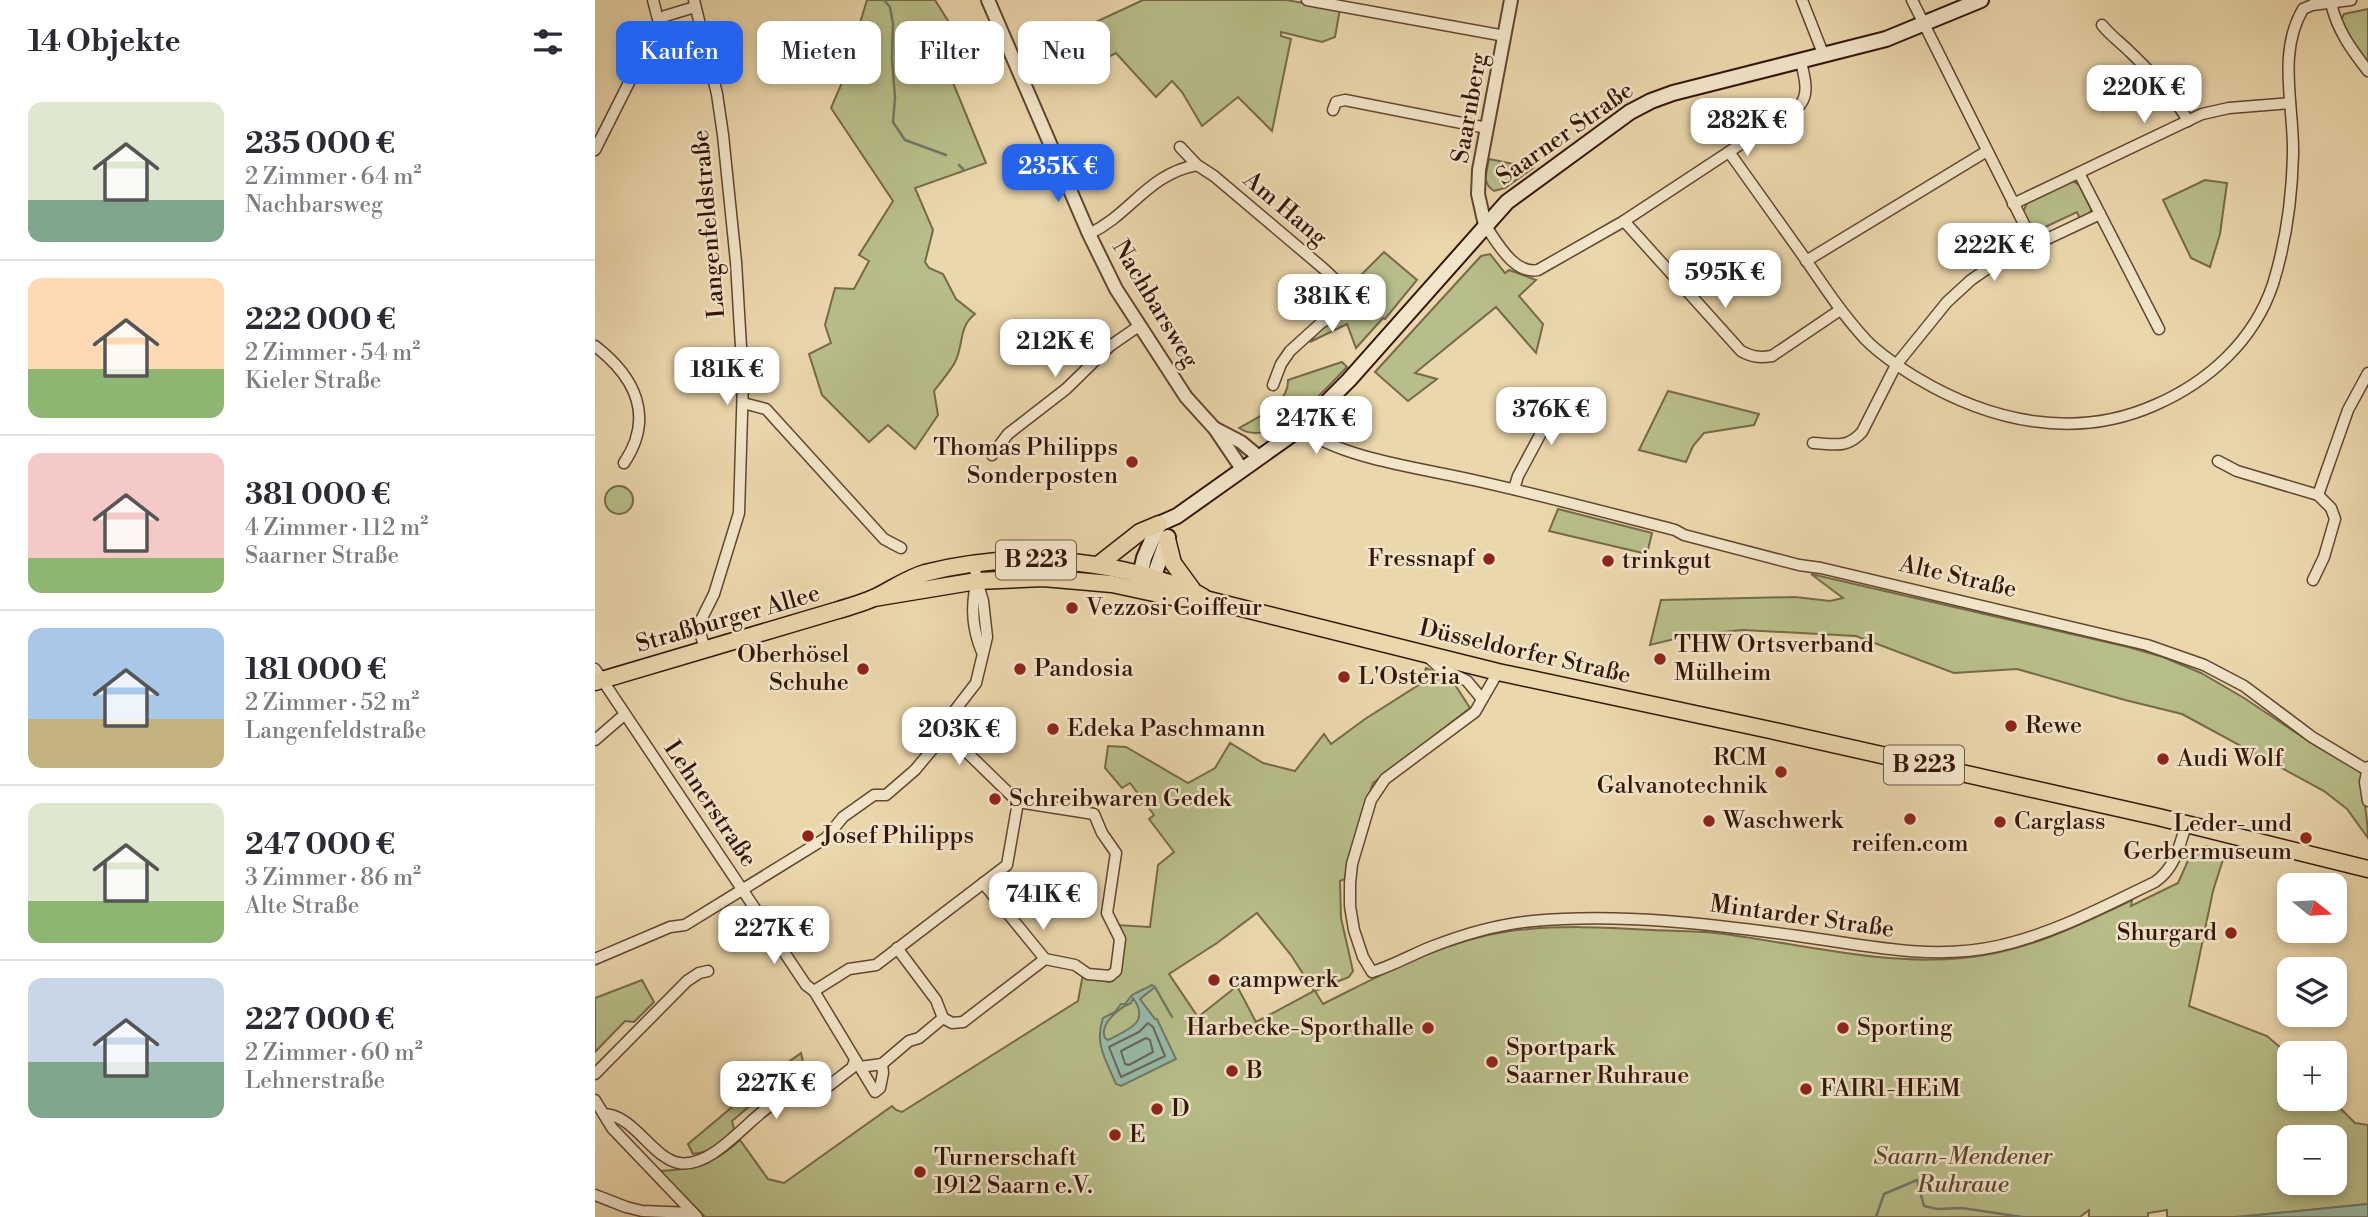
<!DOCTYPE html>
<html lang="de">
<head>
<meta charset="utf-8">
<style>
  :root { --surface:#fff; --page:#f7f7f7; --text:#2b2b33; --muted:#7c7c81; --line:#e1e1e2; --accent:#2563eb }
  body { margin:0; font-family:"Libre Bodoni",serif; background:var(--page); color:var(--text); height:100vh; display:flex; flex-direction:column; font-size:26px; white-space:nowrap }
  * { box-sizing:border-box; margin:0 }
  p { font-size:23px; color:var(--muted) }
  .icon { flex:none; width:38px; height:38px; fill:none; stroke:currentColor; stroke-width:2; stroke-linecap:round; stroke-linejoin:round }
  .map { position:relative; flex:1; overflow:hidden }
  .sheet { display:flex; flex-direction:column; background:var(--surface); width:595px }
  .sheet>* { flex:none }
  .banner { position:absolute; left:21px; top:21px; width:665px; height:63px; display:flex; gap:14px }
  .needle { width:46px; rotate:108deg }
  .fabs { position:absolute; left:1682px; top:873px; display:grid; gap:14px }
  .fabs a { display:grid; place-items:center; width:70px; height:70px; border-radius:14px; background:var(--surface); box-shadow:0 4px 10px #0003; font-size:35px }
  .price { position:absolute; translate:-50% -60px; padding:0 16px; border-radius:14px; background:#fff; color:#222; font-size:23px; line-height:46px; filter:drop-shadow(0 2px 4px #0008) }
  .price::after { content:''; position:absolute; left:50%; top:42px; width:21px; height:16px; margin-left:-10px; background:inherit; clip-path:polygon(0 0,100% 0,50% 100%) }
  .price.selected { background:var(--accent); color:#fff }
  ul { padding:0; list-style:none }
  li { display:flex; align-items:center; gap:21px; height:175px; padding:0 28px }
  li+li { border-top:2px solid var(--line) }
  li span { display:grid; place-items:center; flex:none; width:196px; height:140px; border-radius:14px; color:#555 }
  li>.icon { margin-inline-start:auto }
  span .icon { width:84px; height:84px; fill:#fffc; stroke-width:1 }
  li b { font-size:30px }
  h2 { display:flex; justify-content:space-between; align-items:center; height:84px; padding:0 28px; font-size:30px }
  .chip { padding:0 24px; border-radius:14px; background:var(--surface); box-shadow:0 4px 10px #0003; font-size:24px; line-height:63px }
  .chip.selected { background:var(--accent); color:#fff }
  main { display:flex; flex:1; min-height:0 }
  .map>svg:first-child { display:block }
</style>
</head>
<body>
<main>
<section class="sheet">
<h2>14 Objekte<svg class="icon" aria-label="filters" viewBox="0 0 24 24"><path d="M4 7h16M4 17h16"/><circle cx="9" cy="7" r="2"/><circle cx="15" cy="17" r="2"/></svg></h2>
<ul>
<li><span style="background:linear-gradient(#dfe7d0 70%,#7fa58c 0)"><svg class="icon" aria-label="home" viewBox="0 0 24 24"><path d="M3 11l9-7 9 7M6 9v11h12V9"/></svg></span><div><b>235 000 €</b><p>2 Zimmer · 64 m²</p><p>Nachbarsweg</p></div></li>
<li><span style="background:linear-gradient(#ffd9b3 65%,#8fb573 0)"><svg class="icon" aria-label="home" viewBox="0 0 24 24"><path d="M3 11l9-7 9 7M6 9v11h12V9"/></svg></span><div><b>222 000 €</b><p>2 Zimmer · 54 m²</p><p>Kieler Straße</p></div></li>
<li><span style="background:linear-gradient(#f6c9c9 75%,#8fb573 0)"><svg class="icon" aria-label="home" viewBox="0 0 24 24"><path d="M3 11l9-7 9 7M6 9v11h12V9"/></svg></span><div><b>381 000 €</b><p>4 Zimmer · 112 m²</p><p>Saarner Straße</p></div></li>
<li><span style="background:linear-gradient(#a9c7e8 65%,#c2b280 0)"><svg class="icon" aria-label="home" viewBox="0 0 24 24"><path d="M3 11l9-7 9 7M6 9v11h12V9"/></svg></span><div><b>181 000 €</b><p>2 Zimmer · 52 m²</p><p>Langenfeldstraße</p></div></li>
<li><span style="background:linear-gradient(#dfe7d0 70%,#8fb573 0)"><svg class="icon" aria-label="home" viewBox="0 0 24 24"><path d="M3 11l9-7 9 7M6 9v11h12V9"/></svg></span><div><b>247 000 €</b><p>3 Zimmer · 86 m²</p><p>Alte Straße</p></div></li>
<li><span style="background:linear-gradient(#c9d6e8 60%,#7fa58c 0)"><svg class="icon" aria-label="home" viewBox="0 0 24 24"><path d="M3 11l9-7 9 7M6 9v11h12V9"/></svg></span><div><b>227 000 €</b><p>2 Zimmer · 60 m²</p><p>Lehnerstraße</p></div></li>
</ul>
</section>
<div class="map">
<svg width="1773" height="1217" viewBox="0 0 1773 1217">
  <rect width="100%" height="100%" fill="#ebd7ac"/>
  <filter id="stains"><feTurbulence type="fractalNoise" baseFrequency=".00286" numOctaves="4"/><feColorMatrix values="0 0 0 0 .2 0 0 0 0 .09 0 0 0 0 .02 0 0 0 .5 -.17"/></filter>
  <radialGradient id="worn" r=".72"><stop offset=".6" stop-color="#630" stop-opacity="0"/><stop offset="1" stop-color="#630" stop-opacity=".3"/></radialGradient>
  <g fill="#b8be89" stroke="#766a48" stroke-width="2" fill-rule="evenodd">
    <path d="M272 0H340L379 62 354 73 391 163 320 188 338 230 330 262 334 268 348 274 361 299 380 314C363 327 369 345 360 362 355 372 346 381 339 391L343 415 320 449 293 425 274 442 227 395 214 354 236 343 230 325 240 288 259 289 274 261 264 255 298 201 236 108 246 85Z"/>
    <polygon points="548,0 691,0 745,9 740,37 727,42 686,32 686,36 696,39 677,131 643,97 607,126 587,92 577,81 561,97 521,53 492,68 477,33"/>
    <polygon points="1773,9 1773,62 1750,33 1746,20 1749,14"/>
    <path d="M894 159 938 168 910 188 899 191C886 183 892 172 894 159Z"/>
    <polygon points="1610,180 1632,183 1625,234 1615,267 1596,258 1568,200"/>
    <polygon points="1478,181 1484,185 1496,209 1494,216 1485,219 1482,212 1450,227 1453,235 1444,238 1439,236 1428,212 1432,203"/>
    <polygon points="789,252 822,280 790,319 788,318 761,348 752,324 715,342 726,328 757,310 760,299 755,286"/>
    <polygon points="895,254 910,273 914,270 941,280 924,296 948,324 941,353 901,307 820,373 842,379 813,401 780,372 886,256"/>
    <path d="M747 362 752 367C730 389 679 451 644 428 662 417 694 405 693 380Z"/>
    <polygon points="1073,391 1164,414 1159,425 1109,433 1098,446 1091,462 1044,450"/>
    <circle cx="24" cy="500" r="14"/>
    <polygon points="963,509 1057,533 1052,554 954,531"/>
    <path d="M1216 574 1533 647 1568 657 1606 673 1649 698 1721 746 1769 771C1766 793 1773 815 1773 838L1752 809 1729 791 1587 714 1530 700 1422 669 1359 673 1261 636 1148 630 1096 635 1055 645 1066 600 1200 597 1235 601 1248 598Z"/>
    <path d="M831 668 857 680 875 708 778 783 753 860 750 879 745 881 746 918 758 971 754 977 720 991 728 1004C788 974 847 941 915 931 962 925 1010 927 1057 930 1078 931 1100 931 1121 933 1203 943 1284 966 1368 958 1429 953 1482 926 1537 900L1536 906 1583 883 1596 854 1611 846 1631 850 1618 891 1594 1006 1672 1036 1694 1055V1099H1736L1760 1123 1773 1125V1204L1642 1217H1572V1210L1553 1213V1217H1494V1210L1485 1217H110L64 1171C96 1170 122 1162 145 1140L173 1179 189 1183 297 1106 301 1110 307 1112 483 1001 488 974 493 978 514 982 524 974 521 925 555 927 563 865 579 852 554 819 559 815 535 783 527 788 510 768 513 746 531 747 593 783 620 768 635 743 668 763 700 771 729 734 736 744 770 719 825 684ZM662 913 696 955 719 991 661 1022 642 986 603 1017 574 974 622 943ZM1694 1138H1740V1183H1694Z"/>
    <polygon points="47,980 59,1002 39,1022 30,1021 0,1052 0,998"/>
    <path d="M206 1053 209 1066 219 1078 212 1083 183 1082 137 1121 139 1129C128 1144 116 1152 98 1154L93 1144 174 1076Z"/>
  </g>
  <g fill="#98baa8" stroke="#707868" stroke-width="2" fill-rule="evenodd">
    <path d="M557 985 560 987 545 999 560 1019H562L581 1059 526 1086 521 1084C511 1060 499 1044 508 1018L520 1012 526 1004H530L537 995ZM538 998C556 1023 532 1030 513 1040L510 1038C504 1024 524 1008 536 1003Z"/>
    <polygon points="1773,1204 1773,1217 1642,1217"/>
  </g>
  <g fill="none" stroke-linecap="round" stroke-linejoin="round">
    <g stroke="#666858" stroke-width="2">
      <polygon points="553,1023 558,1027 570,1056 526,1077 514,1047 544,1032"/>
      <polygon points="551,1038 555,1040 558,1052 534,1065 530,1064 526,1051"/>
    </g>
    <g stroke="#707868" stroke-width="2.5">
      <polyline points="289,0 295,7 298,24 297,59 300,98 298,122 310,140 351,155"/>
      <polyline points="364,165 368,169"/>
      <polyline points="560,987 577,1017"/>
      <polyline points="1281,1217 1289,1194 1322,1180 1329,1206 1342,1209 1367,1208 1427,1217"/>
    </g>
    <defs>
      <g id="minor">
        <polyline points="58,0 64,23"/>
        <polyline points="99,0 122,94 128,135 141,262 148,381 144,513 119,594 106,620 104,629 110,649"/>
        <polyline points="712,0 910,36"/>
        <polyline points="1207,0 1229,56"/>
        <polyline points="1317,0 1439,244"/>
        <path d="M1736 3C1742 30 1756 49 1773 71"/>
        <path d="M1507 25C1516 36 1526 43 1535 52 1556 72 1579 96 1593 121"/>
        <polyline points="738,110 741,102 750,100 892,128"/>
        <polyline points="585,147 602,165 619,176 729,269 753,292 754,300 747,310 726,323 695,351 686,364 678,385"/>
        <polyline points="0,150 64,23 70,16 100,7"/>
        <path d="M1134 152C1160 188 1185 224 1211 260 1230 288 1248 315 1271 340 1286 355 1304 367 1322 378 1394 421 1479 441 1560 405 1613 382 1659 341 1678 284 1691 242 1697 198 1698 154 1699 105 1682 53 1708 9L1717 5 1756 0"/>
        <polyline points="1484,173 1564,329"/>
        <polyline points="1418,204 1607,114 1634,108 1695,103"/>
        <path d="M1029 221 1146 351C1157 357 1164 358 1177 356L1245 310"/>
        <path d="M890 225C902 242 919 275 943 270L1029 221 1205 105C1215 92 1209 77 1206 61"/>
        <path d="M494 234C536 214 553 174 602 165"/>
        <polyline points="1211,261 1392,151"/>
        <path d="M0 346C40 377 60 417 29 463"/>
        <polyline points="148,403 171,409 289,539 306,548"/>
        <path d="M706 428C748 459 826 468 878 480 946 495 1013 513 1080 530L1089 535 1204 565 1226 568 1552 645 1609 665 1649 686 1717 737 1772 770"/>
        <path d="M1218 443C1239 444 1252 449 1267 432L1301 365 1352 302 1376 280 1399 264 1505 214"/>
        <polyline points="397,455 413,434 471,389 515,346 544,326"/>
        <polyline points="1623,461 1642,471 1723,495 1736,508 1740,519 1729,557 1718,580"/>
        <polyline points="919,489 923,476 967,394"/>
        <polyline points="1723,495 1753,410 1773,373"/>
        <path d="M381 585C376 607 378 631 387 652"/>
        <polyline points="833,657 844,667 872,681 887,699"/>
        <polyline points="0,669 211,985 219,991 280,1092 285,1088 288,1073 287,1064"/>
        <path d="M903 672 880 712 790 779 776 800 757 864 755 883V906L759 930 768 957 777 972C797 966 816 955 836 947 869 934 903 924 938 921 1026 913 1116 924 1203 936 1270 945 1336 961 1403 946 1458 934 1510 906 1560 882 1580 868 1584 847 1591 825"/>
        <polyline points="0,740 29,715"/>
        <polyline points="1773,767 1770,782 1773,801"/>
        <polyline points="388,883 450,959"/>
        <polyline points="302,948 341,1000 348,1018"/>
        <polyline points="0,959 75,927 90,925 231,838 248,817 279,795 291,795 320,770 345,740 357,714 381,683 392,637 388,601 382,581 379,563"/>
        <polyline points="219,991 254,969 281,965 412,865 423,802"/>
        <polyline points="265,1067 287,1064 314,1041 324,1038 348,1018 357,1023 368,1022 450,959 480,965 493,974 515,976 521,971 525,939 512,913 521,853 507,833 499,814 423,802 350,731"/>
        <polyline points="0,1074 92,981 104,973 113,971"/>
        <polyline points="0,1100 17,1128 102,1217"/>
        <path d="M9 1114C39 1115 57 1158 84 1163 118 1169 154 1117 182 1101 192 1096 203 1103 213 1099 228 1092 243 1078 257 1068L260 1060"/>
        <polyline points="0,1195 31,1207 47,1211 98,1213"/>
      </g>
      <g id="tertiary">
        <polyline points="393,0 494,234 521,289 591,397 620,429 647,469"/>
        <polyline points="890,225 883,194 884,170 916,0"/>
        <polyline points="621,429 646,442 664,457"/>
      </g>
      <g id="secondary">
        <polyline points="543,584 549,558 564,524 582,516 706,428 754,380 912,202 1035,112 1056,101 1078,93 1291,39 1386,0"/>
        <polyline points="555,587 573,537"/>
      </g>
      <g id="primary">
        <polyline points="572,539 578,563 597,589"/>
        <polyline points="503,565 545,532 564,524"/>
        <polyline points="279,598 382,581 448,578 517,584 582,598 610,599 903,672 1175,730 1563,817 1773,869"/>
        <path d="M0 682 240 611C254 607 268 603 281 597 297 589 313 578 330 573 406 554 483 556 559 578 576 584 593 587 608 597"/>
      </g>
    </defs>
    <use href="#minor" stroke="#614631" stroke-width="13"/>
    <use href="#tertiary" stroke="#614631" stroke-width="16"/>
    <use href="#secondary" stroke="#331608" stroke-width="18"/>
    <use href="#primary" stroke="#331608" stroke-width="19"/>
    <use href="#minor" stroke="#f2e5c9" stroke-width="10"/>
    <use href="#tertiary" stroke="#f2e5c9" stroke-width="12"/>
    <use href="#secondary" stroke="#f2e5c9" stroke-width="14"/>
    <use href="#primary" stroke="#ebd7ac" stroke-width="16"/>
  </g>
  <g fill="#8f2418" stroke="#f2e5c9" stroke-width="2.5">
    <circle cx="537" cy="462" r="7"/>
    <circle cx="894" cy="559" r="7"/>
    <circle cx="1013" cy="561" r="7"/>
    <circle cx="477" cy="608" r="7"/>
    <circle cx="1065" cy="659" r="7"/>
    <circle cx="268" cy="669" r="7"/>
    <circle cx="425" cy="669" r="7"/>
    <circle cx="749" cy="677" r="7"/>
    <circle cx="1416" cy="726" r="7"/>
    <circle cx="458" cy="729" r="7"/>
    <circle cx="1568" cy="759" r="7"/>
    <circle cx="1186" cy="772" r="7"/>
    <circle cx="400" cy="799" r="7"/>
    <circle cx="1315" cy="819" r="7"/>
    <circle cx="1114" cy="821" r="7"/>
    <circle cx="1405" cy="822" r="7"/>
    <circle cx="213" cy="836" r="7"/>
    <circle cx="1711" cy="838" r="7"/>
    <circle cx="1636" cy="933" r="7"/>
    <circle cx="619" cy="980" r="7"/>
    <circle cx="833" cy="1028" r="7"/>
    <circle cx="1248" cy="1028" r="7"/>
    <circle cx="897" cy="1062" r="7"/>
    <circle cx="637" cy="1071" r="7"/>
    <circle cx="1211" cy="1089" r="7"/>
    <circle cx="562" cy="1109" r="7"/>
    <circle cx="520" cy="1135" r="7"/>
    <circle cx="325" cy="1172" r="7"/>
  </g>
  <g text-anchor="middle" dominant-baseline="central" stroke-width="5" stroke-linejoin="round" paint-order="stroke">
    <g fill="#f2e5c9" stroke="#6c5442" stroke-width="2">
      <rect x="401" y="540.5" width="80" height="39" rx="5"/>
      <rect x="1289" y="745.5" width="80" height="39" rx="5"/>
    </g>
    <g font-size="23" font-weight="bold" fill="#331608">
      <text x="441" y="560">B 223</text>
      <text x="1329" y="765">B 223</text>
    </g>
    <g font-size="24" fill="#331608" stroke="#f2e5c9">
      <text transform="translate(875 108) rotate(-80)">Saarnberg</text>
      <text transform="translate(970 134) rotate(-35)">Saarner Straße</text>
      <text transform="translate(690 209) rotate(40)">Am Hang</text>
      <text transform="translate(114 224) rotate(-95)">Langenfeldstraße</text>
      <text transform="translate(560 304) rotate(59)">Nachbarsweg</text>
      <text transform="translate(1363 577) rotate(13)">Alte Straße</text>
      <text transform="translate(133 619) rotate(-16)">Straßburger Allee</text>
      <text transform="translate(930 652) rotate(13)">Düsseldorfer Straße</text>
      <text transform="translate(115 804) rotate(56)">Lehnerstraße</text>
      <text transform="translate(1207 917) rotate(8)">Mintarder Straße</text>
    </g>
    <g font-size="24" fill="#331608" stroke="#f2e5c9" text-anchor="start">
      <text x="523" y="448" text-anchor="end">Thomas Philipps<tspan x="523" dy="28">Sonderposten</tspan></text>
      <text x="880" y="559" text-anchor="end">Fressnapf</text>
      <text x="1027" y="561">trinkgut</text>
      <text x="491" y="608">Vezzosi Coiffeur</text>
      <text x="1079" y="645">THW Ortsverband<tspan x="1079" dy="28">Mülheim</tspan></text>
      <text x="254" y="655" text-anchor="end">Oberhösel<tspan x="254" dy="28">Schuhe</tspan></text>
      <text x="439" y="669">Pandosia</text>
      <text x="763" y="677">L'Osteria</text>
      <text x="1430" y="726">Rewe</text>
      <text x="472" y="729">Edeka Paschmann</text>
      <text x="1172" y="758" text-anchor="end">RCM<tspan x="1172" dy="28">Galvanotechnik</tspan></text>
      <text x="1582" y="759">Audi Wolf</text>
      <text x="414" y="799">Schreibwaren Gedek</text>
      <text x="1128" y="821">Waschwerk</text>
      <text x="1419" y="822">Carglass</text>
      <text x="1697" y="824" text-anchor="end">Leder- und<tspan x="1697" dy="28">Gerbermuseum</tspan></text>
      <text x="227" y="836">Josef Philipps</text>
      <text x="1315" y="844" text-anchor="middle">reifen.com</text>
      <text x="1622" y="933" text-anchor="end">Shurgard</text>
      <text x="633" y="980">campwerk</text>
      <text x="819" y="1028" text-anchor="end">Harbecke-Sporthalle</text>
      <text x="1262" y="1028">Sporting</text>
      <text x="911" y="1048">Sportpark<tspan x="911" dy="28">Saarner Ruhraue</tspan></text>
      <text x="651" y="1071">B</text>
      <text x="1225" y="1089">FAIR1-HEiM</text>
      <text x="576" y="1109">D</text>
      <text x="534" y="1135">E</text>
      <text x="339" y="1158">Turnerschaft<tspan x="339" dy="28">1912 Saarn e.V.</tspan></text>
    </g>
    <g font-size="24" font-style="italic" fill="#5b482f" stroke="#f2e5c9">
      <text x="1368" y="1157">Saarn-Mendener<tspan x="1368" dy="28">Ruhraue</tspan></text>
    </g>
  </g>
  <rect width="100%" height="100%" filter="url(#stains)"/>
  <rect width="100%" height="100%" fill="url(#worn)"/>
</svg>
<div class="fabs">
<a><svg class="needle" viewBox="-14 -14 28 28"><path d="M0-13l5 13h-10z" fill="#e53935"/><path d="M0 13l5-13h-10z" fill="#7c7c81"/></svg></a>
<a><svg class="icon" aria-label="layers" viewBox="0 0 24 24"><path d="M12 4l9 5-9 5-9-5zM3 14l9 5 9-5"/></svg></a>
<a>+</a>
<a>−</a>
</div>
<b class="price" style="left:1549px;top:125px">220K €</b>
<b class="price" style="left:1152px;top:158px">282K €</b>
<b class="price selected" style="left:463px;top:204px">235K €</b>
<b class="price" style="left:1399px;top:283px">222K €</b>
<b class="price" style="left:1130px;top:310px">595K €</b>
<b class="price" style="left:737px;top:334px">381K €</b>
<b class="price" style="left:460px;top:379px">212K €</b>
<b class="price" style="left:132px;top:407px">181K €</b>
<b class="price" style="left:956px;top:447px">376K €</b>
<b class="price" style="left:721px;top:456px">247K €</b>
<b class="price" style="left:364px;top:767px">203K €</b>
<b class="price" style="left:448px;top:932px">741K €</b>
<b class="price" style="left:179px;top:966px">227K €</b>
<b class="price" style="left:181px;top:1121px">227K €</b>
<div class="banner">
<a class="chip selected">Kaufen</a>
<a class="chip">Mieten</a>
<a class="chip">Filter</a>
<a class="chip">Neu</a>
</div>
</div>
</main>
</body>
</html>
